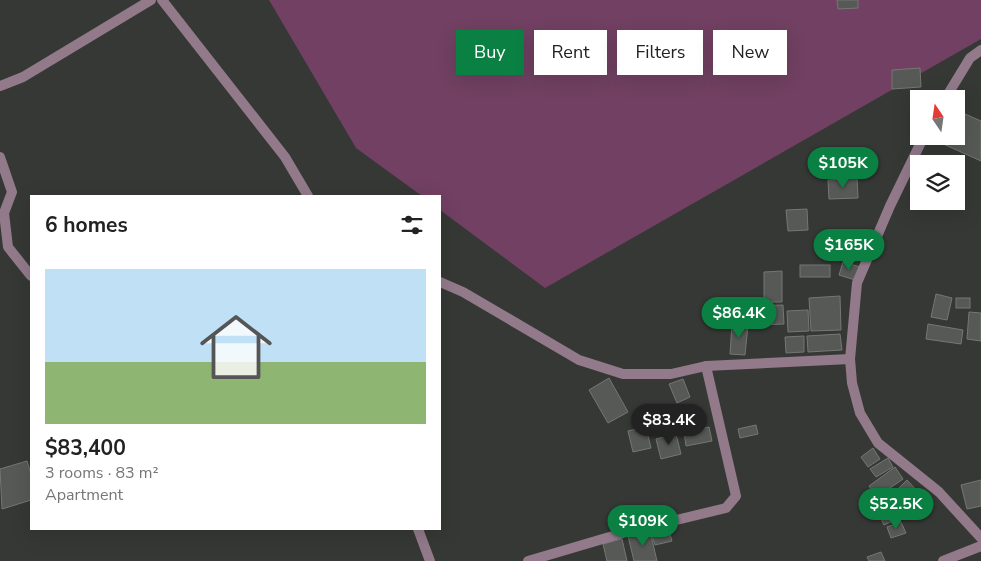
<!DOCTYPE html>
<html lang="en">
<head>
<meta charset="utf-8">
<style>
  :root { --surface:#fff; --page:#f2f2f2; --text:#222; --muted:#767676; --accent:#0b8043 }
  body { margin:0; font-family:"Nunito Sans",sans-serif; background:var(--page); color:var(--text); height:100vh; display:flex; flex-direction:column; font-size:19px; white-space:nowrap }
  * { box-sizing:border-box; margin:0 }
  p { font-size:16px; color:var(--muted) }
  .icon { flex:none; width:28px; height:28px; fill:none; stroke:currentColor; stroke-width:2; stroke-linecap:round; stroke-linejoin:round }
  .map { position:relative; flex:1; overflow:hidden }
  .panel { position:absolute; left:30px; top:195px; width:411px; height:335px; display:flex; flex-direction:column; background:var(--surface); border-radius:0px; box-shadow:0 5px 20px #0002 }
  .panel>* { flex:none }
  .top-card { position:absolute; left:456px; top:30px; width:449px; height:45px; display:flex; gap:10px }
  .needle { width:32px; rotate:347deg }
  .buttons { position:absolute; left:910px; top:90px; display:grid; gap:10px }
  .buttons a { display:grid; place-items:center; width:55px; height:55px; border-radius:0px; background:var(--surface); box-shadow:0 5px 20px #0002; font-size:25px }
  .price { position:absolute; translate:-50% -42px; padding:0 11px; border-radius:18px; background:var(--accent); color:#fff; font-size:16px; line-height:32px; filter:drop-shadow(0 1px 2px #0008) }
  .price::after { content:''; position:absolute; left:50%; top:30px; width:15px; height:11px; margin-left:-8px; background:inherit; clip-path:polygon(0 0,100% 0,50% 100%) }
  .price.current { background:#222; color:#fff }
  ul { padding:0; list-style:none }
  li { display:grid; align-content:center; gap:10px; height:265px; padding:0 15px }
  li span { display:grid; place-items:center; height:155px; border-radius:0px; color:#555 }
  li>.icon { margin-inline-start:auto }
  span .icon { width:90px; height:90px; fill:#fffc; stroke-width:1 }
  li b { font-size:21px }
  h2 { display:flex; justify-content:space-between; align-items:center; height:60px; padding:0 15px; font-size:21px }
  .pill { padding:0 18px; border-radius:0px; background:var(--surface); box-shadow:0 5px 20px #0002; font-size:18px; line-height:45px }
  .pill.current { background:var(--accent); color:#fff }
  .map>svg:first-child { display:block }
</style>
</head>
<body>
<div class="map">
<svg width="981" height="561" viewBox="0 0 981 561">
  <rect width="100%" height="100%" fill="#363835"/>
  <polygon fill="#714062" points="269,0 981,0 981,39 545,288 440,210 440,196 422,196 356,148"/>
  <g fill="#575956" stroke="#757774">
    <polygon points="837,0 858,0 858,8 838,9"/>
    <polygon points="920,68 921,87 892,89 892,70"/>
    <polygon points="956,110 981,121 981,161 932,139 934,136 956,136"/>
    <polygon points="857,178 858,198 829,199 828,180"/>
    <polygon points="807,209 808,230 788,231 786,210"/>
    <polygon points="843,262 860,267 855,280 839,275"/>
    <rect x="800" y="265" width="30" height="12"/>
    <polygon points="782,271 782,302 764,302 764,272"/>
    <polygon points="936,294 952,298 947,320 931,317"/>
    <polygon points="840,296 841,330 811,331 809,298"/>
    <rect x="956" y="298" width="14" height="10"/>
    <polygon points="783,305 784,324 756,325 755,306"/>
    <polygon points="808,310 809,331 788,332 787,311"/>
    <polygon points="969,312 981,313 981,341 967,339"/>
    <polygon points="732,324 748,325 745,355 730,354"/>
    <polygon points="928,324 963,330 961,344 926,339"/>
    <polygon points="840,334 842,350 808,352 807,336"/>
    <polygon points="804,336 804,352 786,353 785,337"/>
    <polygon points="609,378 628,412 608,423 589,390"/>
    <polygon points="683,379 690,397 677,403 669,384"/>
    <polygon points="756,425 758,434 740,438 738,429"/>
    <polygon points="646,427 651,448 633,452 628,431"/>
    <polygon points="709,427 712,441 686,446 684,432"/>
    <polygon points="676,434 681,454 661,459 656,439"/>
    <polygon points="873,448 880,459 868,467 861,457"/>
    <polygon points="888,458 893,467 876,477 870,469"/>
    <polygon points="27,461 31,474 31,500 2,509 0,469"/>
    <polygon points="895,467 903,479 877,497 869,486"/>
    <polygon points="907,480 917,491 902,505 892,495"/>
    <polygon points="981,480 981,506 967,509 961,485"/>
    <polygon points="891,502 899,518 884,525 876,508"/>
    <polygon points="901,522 906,533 891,538 887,527"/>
    <polygon points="668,528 672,541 655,545 651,532"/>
    <polygon points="650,531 657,561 634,561 628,536"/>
    <polygon points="622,539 627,561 607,561 603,544"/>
    <polygon points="881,552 885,561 869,561 867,557"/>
  </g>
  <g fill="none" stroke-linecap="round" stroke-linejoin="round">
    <g stroke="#927a8a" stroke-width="10">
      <polyline points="162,0 285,157 308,196"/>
      <polyline points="0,86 23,77 151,0"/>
      <polyline points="945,99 970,58 981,50"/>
      <polyline points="924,136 890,206 857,283 850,359 852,383 860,413 878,443 939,492 981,538"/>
      <polyline points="0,157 12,192 4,213 8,247 31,276"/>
      <polyline points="440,282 463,292 579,360 623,374 671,374 706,366 850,359"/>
      <polyline points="418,529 430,561"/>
      <polyline points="528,561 623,533 726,508 736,496 706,366"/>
      <polyline points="943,561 981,546"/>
    </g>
  </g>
</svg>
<div class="buttons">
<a><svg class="needle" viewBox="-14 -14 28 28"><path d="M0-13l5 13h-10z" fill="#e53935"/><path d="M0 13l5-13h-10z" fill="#767676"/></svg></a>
<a><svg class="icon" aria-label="layers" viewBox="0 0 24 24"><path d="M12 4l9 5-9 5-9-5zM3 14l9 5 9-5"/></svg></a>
</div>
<b class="price" style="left:843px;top:189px">$105K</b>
<b class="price" style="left:849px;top:271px">$165K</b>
<b class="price" style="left:739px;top:339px">$86.4K</b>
<b class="price current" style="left:669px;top:446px">$83.4K</b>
<b class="price" style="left:896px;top:530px">$52.5K</b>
<b class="price" style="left:643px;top:547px">$109K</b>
<div class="top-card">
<a class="pill current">Buy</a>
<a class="pill">Rent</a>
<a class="pill">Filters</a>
<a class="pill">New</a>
</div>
<section class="panel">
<h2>6 homes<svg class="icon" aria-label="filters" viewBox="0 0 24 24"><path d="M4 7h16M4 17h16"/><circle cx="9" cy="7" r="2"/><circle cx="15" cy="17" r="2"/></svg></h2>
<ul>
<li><span style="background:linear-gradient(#bfe0f5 60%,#8fb573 0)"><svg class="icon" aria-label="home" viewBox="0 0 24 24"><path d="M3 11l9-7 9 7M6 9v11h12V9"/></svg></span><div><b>$83,400</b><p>3 rooms · 83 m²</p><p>Apartment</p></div></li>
</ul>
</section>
</div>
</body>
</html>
